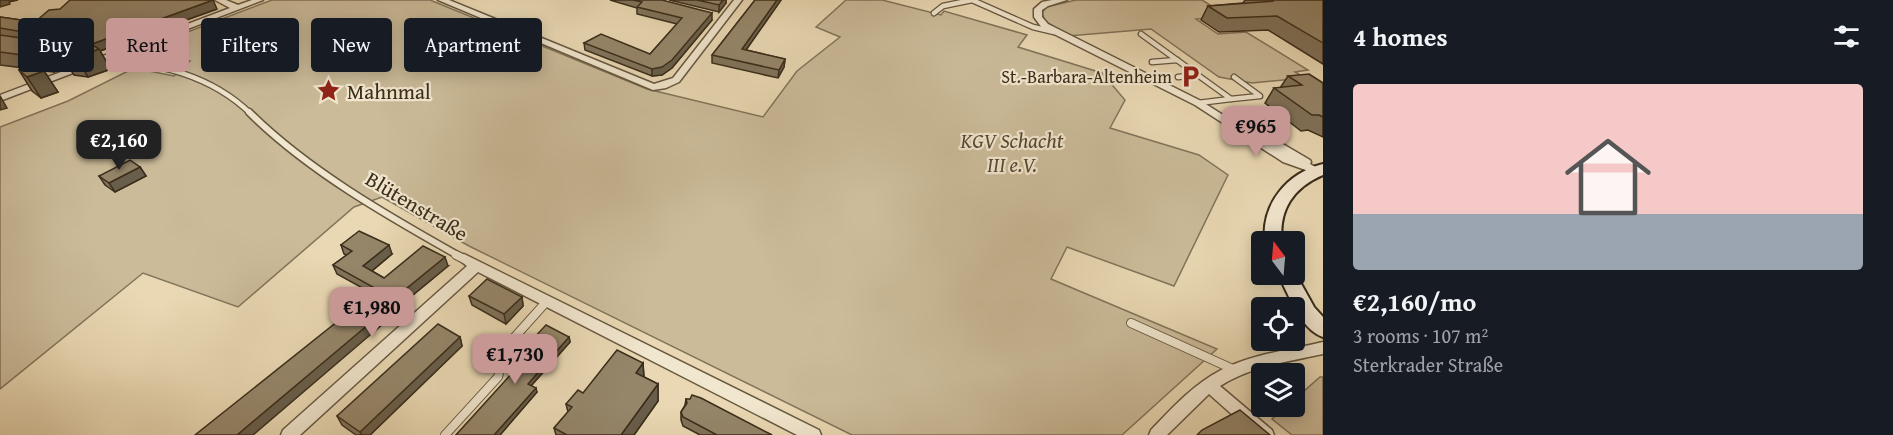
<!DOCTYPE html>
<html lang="en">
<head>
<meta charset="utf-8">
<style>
  :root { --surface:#171b24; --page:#242831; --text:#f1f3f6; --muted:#9ea1a6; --line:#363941; --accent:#c59692 }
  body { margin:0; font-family:"Gentium Book Plus",serif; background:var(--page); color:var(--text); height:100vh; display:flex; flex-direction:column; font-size:22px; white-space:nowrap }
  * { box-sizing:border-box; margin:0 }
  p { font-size:20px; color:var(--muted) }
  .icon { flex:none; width:33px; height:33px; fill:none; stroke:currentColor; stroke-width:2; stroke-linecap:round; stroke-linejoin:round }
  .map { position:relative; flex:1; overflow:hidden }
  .drawer { display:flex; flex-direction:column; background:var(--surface); width:570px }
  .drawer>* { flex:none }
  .banner { position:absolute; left:18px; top:18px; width:570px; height:54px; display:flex; gap:12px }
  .needle { width:39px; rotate:344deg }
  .buttons { position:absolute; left:1251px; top:231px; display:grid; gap:12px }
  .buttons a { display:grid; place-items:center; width:54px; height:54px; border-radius:6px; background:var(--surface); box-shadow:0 3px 15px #0003; font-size:30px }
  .price { position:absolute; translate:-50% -51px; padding:0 14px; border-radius:12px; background:var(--accent); color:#111; font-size:20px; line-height:39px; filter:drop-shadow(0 2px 3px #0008) }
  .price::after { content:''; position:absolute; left:50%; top:36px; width:18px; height:14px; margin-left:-9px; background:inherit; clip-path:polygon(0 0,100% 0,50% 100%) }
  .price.on { background:#222; color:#fff }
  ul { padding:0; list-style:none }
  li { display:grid; align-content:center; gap:12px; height:318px; padding:0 30px }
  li+li { border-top:2px solid var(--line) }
  li span { display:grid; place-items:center; height:186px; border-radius:6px; color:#555 }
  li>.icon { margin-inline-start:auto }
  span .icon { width:108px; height:108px; fill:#fffc; stroke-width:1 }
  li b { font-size:26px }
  h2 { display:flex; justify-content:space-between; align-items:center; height:72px; padding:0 30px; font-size:26px }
  .pill { padding:0 21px; border-radius:6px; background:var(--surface); box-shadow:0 3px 15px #0003; font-size:21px; line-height:54px }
  .pill.on { background:var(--accent); color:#111 }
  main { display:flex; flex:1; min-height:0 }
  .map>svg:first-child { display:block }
</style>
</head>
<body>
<main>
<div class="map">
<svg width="1323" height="435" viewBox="0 0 1323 435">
  <rect width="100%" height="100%" fill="#e9d8b3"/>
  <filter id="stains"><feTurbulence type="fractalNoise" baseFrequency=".00333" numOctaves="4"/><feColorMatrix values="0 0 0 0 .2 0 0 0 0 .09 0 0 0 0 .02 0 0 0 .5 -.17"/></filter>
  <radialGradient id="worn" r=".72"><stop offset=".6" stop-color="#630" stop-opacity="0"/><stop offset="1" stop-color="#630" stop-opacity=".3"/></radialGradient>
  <g fill="#cbbb99" stroke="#82745a" stroke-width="1.5">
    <polygon points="272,0 430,0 647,89 763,117 797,71 840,37 816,27 846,0 882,0 941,15 944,11 1027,35 1018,47 1102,73 1125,100 1110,128 1199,155 1228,175 1174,286 1067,247 1051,279 1217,349 1122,435 852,435 469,246 382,197 354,207 238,307 143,273 0,389 0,127 68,101 134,68 174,76 190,61 140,50"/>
    <polygon points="1076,0 1202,0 1228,16 1196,19 1218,34 1246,32 1308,70 1295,72 1305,78 1252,83 1219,77 1151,29 1068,36 1045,21 1042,13 1046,7"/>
    <polygon points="1320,377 1323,377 1323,435 1292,435 1272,419 1286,407 1294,406 1295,399"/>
  </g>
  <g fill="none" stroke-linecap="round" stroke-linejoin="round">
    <defs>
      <g id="lane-far2">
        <polyline points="934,13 943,6 972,0 1033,27 1054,32"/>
        <polyline points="1141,34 1231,99 1198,103"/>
        <path d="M105 58C160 65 210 74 251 114"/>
        <polyline points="1152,62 1177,60"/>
        <polyline points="1178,77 1197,75"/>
        <polyline points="1231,99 1260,96 1234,77"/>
      </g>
      <path id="lane-far1" d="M249 112C307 170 388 216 459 256"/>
      <g id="lane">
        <polyline points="456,255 464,259"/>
        <polyline points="1131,323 1235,370"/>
        <polyline points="445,435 498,377 501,366 498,359 503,350 547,301"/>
      </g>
      <g id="street">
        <polygon points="215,0 226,0 238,5 252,0 263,0 0,101 0,95 230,8"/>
        <polygon points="438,0 449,0 654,84 673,78 734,0 742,0 679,82 666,88 653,90"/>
        <polygon points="1052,0 1067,0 1048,6 1042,10 1042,17 1048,24 1201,101 1267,143 1268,140 1276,140 1310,160 1311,162 1310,164 1323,171 1317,174 1283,162 1195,105 1042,28 1034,17 1034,9 1042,2"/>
        <polygon points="464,254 819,430 821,435 797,435 478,272 300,435 281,435 283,430 467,266 458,259 459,256"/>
        <path d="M1323 342V354C1287 362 1252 366 1220 386L1272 430 1274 435H1255L1209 394 1167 435H1149L1151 430C1172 408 1194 384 1221 370 1253 354 1289 350 1323 342Z"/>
      </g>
      <g id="secondary">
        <path d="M1323 164V175C1294 187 1278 210 1282 242H1265C1261 204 1287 173 1323 164Z"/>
        <path d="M1294 271 1314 307 1323 317V337C1300 329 1289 295 1278 274H1294Z"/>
      </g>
    </defs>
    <use href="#lane-far2" stroke="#665841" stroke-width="7"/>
    <use href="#lane-far1" stroke="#665841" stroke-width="9"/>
    <use href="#lane" stroke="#665841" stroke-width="10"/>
    <use href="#street" stroke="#665841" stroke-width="3"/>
    <use href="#secondary" stroke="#3a2d1b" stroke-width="4"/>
    <use href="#lane-far2" stroke="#f1e6ce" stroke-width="4.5"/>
    <use href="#lane-far1" stroke="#f1e6ce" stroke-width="6"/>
    <use href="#lane" stroke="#f1e6ce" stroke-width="8"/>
    <use href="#street" fill="#f1e6ce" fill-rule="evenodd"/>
    <use href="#secondary" fill="#f1e6ce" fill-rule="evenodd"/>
  </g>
  <g fill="#80735b" stroke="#3a2d1b" stroke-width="1.5">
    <polygon points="610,0 662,0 712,20 672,68 662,75 652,76 585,50 584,43 650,54 677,24 637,14 637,8"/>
    <polygon points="669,0 726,0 726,3 719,12"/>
    <polygon points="755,0 781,0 746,50 785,59 784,67 778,78 712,63 712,55"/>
    <polygon points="1245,0 1323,0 1323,64 1268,30 1219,32 1201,20 1208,6 1243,3"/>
    <polygon points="217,9 100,51 111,69 88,77 74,75 68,66 54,72 44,71 58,92 41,98 32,91 19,70 24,68 0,65 0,17 35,22"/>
    <polygon points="1288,76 1323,83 1323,137 1308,130 1301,131 1265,103 1274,88 1280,88"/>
    <polygon points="140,167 146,176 115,192 105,185 99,176"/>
    <polygon points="341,245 392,254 372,271 384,278 448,266 390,314 391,317 365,298 364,294 368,291 337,274 333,265 347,255 344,254"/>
    <polygon points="469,296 522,297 523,306 506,324 472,305"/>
    <polygon points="460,337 462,346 370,435 356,435 342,425 337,416"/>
    <polygon points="569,337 570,342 531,386 537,392 500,435 456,435 522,363 518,361 517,356"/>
    <polygon points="643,363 644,377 658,384 658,401 634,435 556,435 554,428 568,412 566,404 583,393"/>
    <polygon points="686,399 772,435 700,435 683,426 681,420 681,412 685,405"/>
  </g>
  <g fill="#685e4a" stroke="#3a2d1b" stroke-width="1.5">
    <polygon points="0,0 18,0 9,2 10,4 0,7"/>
    <polygon points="213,0 217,9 100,51 111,69 88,77 76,57 61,55 68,66 54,72 45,58 77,46 82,55 96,50 92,44"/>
    <polygon points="723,0 726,0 726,3 719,12 719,5"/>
    <polygon points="777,0 781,0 741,57 742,49"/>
    <polygon points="712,13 712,20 672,68 662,75 652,76 652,69"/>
    <polygon points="785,59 784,67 778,78 779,70"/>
    <polygon points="44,71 58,92 41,98 27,77"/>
    <polygon points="0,96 7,108 0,110"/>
    <polygon points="140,167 146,176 115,192 109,183"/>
    <polygon points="389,245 392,254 367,275 363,266"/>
    <polygon points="445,257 448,266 390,314 391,317 253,435 237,435 385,306"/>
    <polygon points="522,297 523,306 506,324 504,314"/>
    <polygon points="460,337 462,346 370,435 362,435 360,432"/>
    <polygon points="569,337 570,342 529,388 528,384"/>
    <polygon points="643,363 644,380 636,373"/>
    <polygon points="658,384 658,401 634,435 621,435"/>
    <polygon points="536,388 537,392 500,435 494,435"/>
  </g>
  <g fill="#95866a" stroke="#3a2d1b" stroke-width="1.5">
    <polygon points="70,0 213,0 92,44 0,28 0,17 35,22 49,10 60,9"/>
    <polygon points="633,0 662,0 712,13 672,60 662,67 652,69 584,43 601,34 650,54 682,18 637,7 642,2"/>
    <polygon points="697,0 723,0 719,5"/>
    <polygon points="755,0 777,0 742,49 785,59 779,70 712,55"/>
    <polygon points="1271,0 1323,0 1323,43 1277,16 1227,18 1208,6 1274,1"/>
    <polygon points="0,35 77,46 45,58 0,52"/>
    <polygon points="91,44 99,49 76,57 61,55"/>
    <polygon points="35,64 44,71 27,77 19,70"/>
    <polygon points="1309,74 1323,83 1323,117 1319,115 1312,115 1274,88 1302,85 1288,76"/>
    <polygon points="130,160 140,167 109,183 99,176"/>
    <polygon points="359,231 389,245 363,266 384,278 423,246 445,257 385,306 388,308 237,435 195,435 368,297 364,294 373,287 333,265 352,251 341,245"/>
    <polygon points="487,279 522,297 504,314 469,296"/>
    <polygon points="438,324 460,337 360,432 337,416"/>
    <polygon points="546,325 569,337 528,384 536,388 494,435 456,435 524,360 517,356"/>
    <polygon points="617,350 643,363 636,373 658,384 621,435 567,435 554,428 572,407 566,404 578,390 583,393"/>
    <polygon points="692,395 701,398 772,435 717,435 683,417 681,412 687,403 686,399 690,399"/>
    <polygon points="1240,410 1270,435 1197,435 1202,430"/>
  </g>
  <defs>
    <symbol id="parking-bare" viewBox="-9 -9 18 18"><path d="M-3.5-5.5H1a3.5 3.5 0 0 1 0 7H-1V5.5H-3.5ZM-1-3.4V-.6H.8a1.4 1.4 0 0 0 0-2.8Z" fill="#8f2418" stroke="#f1e6ce" stroke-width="2.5" paint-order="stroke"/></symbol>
    <symbol id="sight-bare" viewBox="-9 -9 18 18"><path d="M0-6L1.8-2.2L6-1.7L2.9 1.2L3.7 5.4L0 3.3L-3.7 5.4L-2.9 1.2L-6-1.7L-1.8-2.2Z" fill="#8f2418" stroke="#f1e6ce" stroke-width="2.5" paint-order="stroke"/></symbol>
  </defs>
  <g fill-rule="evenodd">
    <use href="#parking-bare" x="1174" y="60" width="33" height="33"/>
    <use href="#sight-bare" x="312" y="74" width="33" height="33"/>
  </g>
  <g text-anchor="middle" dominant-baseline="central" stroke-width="4.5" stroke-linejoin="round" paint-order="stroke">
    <g font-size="18" fill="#3a2d1b" stroke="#f1e6ce" text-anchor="end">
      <text x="1172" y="76">St.-Barbara-Altenheim</text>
    </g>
    <g font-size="21" fill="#3a2d1b" stroke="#f1e6ce" text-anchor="start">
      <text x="347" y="91">Mahnmal</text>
    </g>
    <g font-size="21" font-style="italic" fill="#574934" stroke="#f1e6ce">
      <text x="1012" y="140">KGV Schacht<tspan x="1012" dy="24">III e.V.</tspan></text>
    </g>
    <g font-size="21" fill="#3a2d1b" stroke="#f1e6ce">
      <text transform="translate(417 206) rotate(31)">Blütenstraße</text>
    </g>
  </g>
  <rect width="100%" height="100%" filter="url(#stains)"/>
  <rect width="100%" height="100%" fill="url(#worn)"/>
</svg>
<div class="buttons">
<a><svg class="needle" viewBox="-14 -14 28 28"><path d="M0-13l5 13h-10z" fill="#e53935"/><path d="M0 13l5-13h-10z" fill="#9ea1a6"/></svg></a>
<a><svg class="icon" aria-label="locate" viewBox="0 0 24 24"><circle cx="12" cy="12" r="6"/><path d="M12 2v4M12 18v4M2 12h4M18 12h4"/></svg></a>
<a><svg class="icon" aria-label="layers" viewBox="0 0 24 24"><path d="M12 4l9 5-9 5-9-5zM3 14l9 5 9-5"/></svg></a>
</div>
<b class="price" style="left:1256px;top:157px">€965</b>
<b class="price on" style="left:119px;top:171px">€2,160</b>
<b class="price" style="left:372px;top:338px">€1,980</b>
<b class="price" style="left:515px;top:385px">€1,730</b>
<div class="banner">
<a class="pill">Buy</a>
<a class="pill on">Rent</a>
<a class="pill">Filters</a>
<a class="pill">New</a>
<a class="pill">Apartment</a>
</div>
</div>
<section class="drawer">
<h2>4 homes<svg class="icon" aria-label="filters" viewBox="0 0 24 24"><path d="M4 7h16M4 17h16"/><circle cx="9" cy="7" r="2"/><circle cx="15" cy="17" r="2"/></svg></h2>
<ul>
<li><span style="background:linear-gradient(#f6c9c9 70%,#9aa5b1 0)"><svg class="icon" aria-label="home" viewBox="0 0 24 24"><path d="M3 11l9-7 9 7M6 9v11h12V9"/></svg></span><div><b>€2,160/mo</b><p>3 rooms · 107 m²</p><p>Sterkrader Straße</p></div></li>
</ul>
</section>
</main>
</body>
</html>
